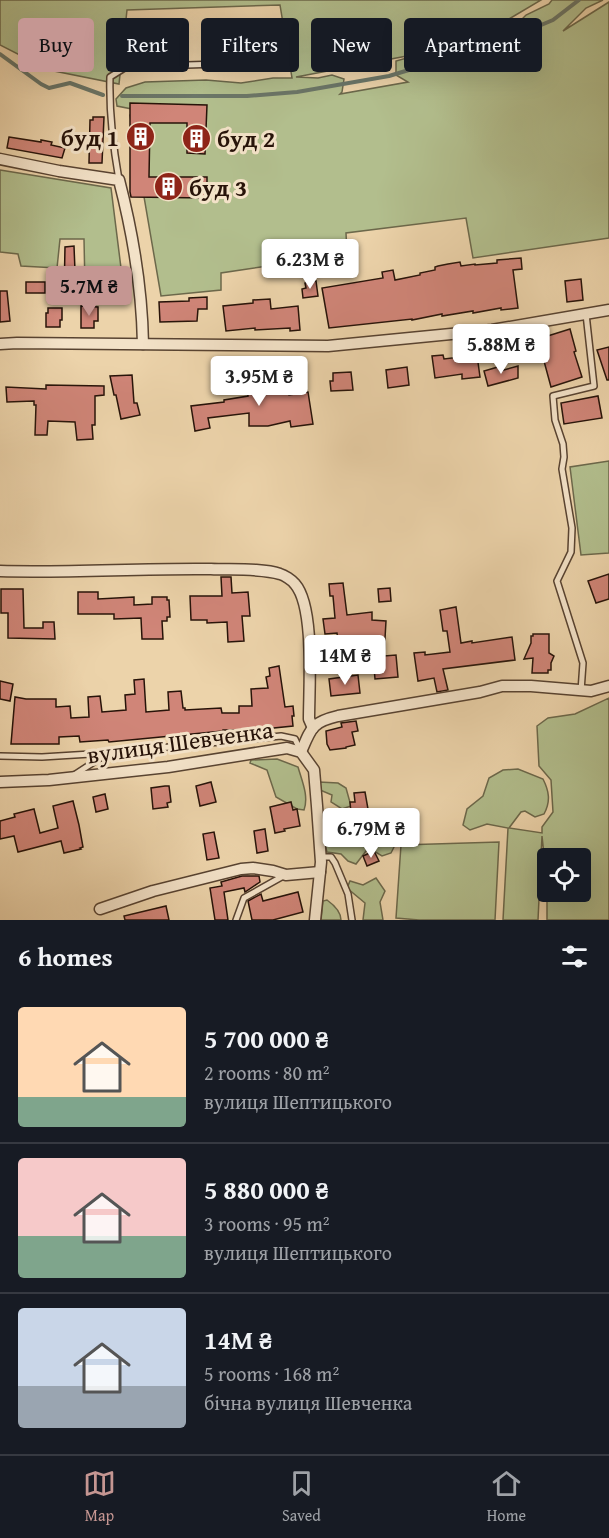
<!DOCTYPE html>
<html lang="en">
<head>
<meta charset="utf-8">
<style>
  :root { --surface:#171b24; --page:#242831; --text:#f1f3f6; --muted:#9ea1a6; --line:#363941; --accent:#c59692 }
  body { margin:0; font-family:"Gentium Book Plus",serif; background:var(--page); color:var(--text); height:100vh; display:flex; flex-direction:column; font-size:22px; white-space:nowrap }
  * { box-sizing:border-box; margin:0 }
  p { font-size:20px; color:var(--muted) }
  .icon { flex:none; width:33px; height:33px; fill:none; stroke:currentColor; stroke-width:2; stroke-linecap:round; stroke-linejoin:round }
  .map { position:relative; height:920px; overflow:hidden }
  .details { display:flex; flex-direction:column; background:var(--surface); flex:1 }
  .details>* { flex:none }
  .hud { position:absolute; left:18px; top:18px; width:573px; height:54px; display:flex; gap:12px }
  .controls { position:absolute; left:537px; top:848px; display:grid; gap:12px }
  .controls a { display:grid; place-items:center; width:54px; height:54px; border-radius:6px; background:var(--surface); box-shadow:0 6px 24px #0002; font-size:30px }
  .price { position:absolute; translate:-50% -51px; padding:0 14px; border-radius:6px; background:#fff; color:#222; font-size:20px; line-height:39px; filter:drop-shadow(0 2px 3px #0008) }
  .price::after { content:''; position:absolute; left:50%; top:36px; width:18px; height:14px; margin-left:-9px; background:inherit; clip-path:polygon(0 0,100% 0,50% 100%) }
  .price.active { background:var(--accent); color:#111 }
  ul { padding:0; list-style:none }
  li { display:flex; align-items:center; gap:18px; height:150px; padding:0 18px }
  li+li { border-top:2px solid var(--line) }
  li span { display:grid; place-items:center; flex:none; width:168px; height:120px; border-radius:6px; color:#555 }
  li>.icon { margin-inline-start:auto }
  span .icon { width:72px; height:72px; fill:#fffc; stroke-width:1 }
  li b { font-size:26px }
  h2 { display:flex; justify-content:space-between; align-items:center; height:72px; padding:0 18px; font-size:26px }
  .pill { padding:0 21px; border-radius:6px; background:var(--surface); box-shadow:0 6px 24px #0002; font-size:21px; line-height:54px }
  .pill.active { background:var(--accent); color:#111 }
  .tab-bar { display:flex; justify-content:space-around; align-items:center; height:84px; border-top:2px solid var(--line); background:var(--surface); font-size:16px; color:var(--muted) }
  .tab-bar a { display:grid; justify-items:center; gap:3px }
  .tab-bar .active { color:var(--accent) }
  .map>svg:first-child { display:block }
</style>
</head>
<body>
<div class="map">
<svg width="609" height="920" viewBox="0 0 609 920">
  <rect width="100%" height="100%" fill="#ecd3aa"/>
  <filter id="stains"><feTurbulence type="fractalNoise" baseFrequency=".00333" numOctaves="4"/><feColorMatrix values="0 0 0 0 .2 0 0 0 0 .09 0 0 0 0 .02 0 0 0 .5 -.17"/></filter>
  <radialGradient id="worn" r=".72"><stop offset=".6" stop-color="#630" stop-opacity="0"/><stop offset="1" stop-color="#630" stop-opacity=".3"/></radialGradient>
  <g fill="#b2be8d" stroke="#6c684b" stroke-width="1.5" fill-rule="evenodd">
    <path d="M0 0H541L509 19 446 47 485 41 509 32 526 15 549 4 552 0H603L586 8 563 31 609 2V238L473 258 466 218 346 233 347 254 221 273V290L161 296 130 115 147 112 117 106 116 99 126 88 145 82 206 80 241 83 273 78H292L280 5 127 10 119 84 49 70 0 45ZM428 52 396 61V75L408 82 340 94 342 92 344 79 332 75 318 78 296 77Z"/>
    <polygon points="0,170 111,188 123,284 85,287 84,239 60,239 57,268 21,266 18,254 0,252"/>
    <polygon points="609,461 609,553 581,555 570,467"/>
    <path d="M609 698V920H547V882L542 836 538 920H503L508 828 487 824 470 830 463 825 467 809 483 796 489 778 503 770 518 769 543 779C549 791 551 801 544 814L535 817 525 811 521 812 509 828 542 833V827L553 812 551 780 539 766 537 726 548 718 575 714ZM548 858H580V891H548Z"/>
    <path d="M277 759 298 767C302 781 309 796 304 810L297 809 276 797 267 770 250 763 251 760Z"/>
    <polygon points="319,782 338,783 346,788 351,806 342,809 331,802 332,795 320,790"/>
    <polygon points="381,829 384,839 394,847 391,853 382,856 374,851 366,851 356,864 348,861 341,854 327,852 324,840 345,842"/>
    <polygon points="499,842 495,920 419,920 396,918 401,845"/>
    <polygon points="376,878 385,891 380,902 383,920 363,920 365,903 347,888 350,881 363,885"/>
    <path d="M327 900C334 905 341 911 341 920H321L323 901Z"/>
  </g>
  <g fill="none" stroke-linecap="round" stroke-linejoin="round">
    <g stroke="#6b7668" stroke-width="4">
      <polyline points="0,54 41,84 49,88 70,83 103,95"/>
      <polyline points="122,96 247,96 297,92 389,76 498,43 553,20 579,0"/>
    </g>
  </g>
  <g fill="#d08578" stroke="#271309" stroke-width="1.5">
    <polygon points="130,103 207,105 205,154 187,153 187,123 150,123 149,177 207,177 207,198 131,197 130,192"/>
    <polygon points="93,117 104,117 102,163 89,163 90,120 93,120"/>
    <polygon points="9,137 41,142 41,140 52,142 51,145 65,148 62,158 7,148"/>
    <polygon points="74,246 76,296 64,296 65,247"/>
    <polygon points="521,258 522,269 513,270 518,308 501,310 501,308 473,313 473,311 442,316 442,314 412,320 412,319 329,328 322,288 383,278 382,272 393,270 395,280 420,275 420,273 435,270 435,267 438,266 448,264 460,262 461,266 475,264 475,265 497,263 497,260"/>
    <polygon points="581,279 583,300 567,302 565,281"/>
    <polygon points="316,281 318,296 303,298 302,289 306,288 305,283"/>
    <rect x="26" y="282" width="19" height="11"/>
    <polygon points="0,291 7,291 10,321 0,322"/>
    <polygon points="207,297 207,309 198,309 197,321 160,322 159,302 189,301 189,298"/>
    <polygon points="270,299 271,309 298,306 300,330 290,331 290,328 255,330 255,328 226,331 223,306 253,303 253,300"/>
    <polygon points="81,306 98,307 98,321 94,321 94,328 81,328"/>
    <polygon points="48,308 62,308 62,320 60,320 60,327 46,327 46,313 48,313"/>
    <polygon points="570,329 576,351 574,352 582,377 551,387 538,339"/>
    <polygon points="609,347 609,380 607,380 597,350"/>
    <polygon points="443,355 444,359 477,355 480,377 462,379 462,374 435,378 432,356"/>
    <polygon points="518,366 518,378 488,386 484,371 498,367 500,371"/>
    <polygon points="407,367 409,385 388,388 386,370"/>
    <polygon points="351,372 353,390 331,391 330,381 333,381 333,373"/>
    <polygon points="132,375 134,403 137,403 140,415 121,419 116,395 114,395 110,376"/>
    <polygon points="265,377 266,387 286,382 289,395 308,392 313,424 291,427 290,421 268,426 249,426 249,413 208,418 210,428 195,431 191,406 224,402 224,400 248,396 247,385 249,384 249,379"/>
    <polygon points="46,385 104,386 104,395 95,396 95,425 92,425 93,439 77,440 75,422 48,421 47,435 35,435 36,405 34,405 34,401 7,402 6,387 46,389"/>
    <polygon points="598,396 602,418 564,424 561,403"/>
    <polygon points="609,574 609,599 596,603 588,581"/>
    <polygon points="221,577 231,577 232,593 248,592 250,616 242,616 244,641 228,642 227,622 207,623 207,620 191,620 190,596 222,596"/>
    <polygon points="343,583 347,615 372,612 372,620 386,621 384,656 396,655 398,677 375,679 372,644 365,644 365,637 338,640 337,633 325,634 323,619 335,618 333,596 330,596 329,584"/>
    <polygon points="390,588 391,601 379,602 378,589"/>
    <polygon points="1,589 23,589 24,628 43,628 43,622 54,622 55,639 8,638 8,613 1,613"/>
    <polygon points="78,592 98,592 98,599 134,597 134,605 152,604 152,597 167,597 167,600 169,600 170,617 167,617 167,621 162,621 163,639 142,639 141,618 114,619 114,614 78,614"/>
    <polygon points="456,607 461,643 472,641 472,643 512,637 515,660 443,669 448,690 437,692 434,678 418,681 414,653 425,652 425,655 450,652 447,631 443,631 440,610"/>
    <polygon points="533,634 549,634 549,653 554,656 551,663 551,670 548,670 548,673 532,673 533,658 524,659 531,643 531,636 533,636"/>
    <polygon points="279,666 285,707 293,706 294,716 292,716 293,726 254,730 223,730 223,731 109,742 108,740 80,742 79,736 59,737 59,744 11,744 15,697 26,699 56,699 56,707 70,706 71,718 89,717 88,697 100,696 102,712 126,710 125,695 135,694 134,680 144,679 146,712 169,710 168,692 181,691 183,708 185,708 185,710 221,708 222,713 239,713 239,706 252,706 251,689 268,688 266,677 270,676 269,668"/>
    <polygon points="358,675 360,693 331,696 329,679"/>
    <polygon points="0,681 13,684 10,701 0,699"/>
    <polygon points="356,721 358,731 352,732 355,745 346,747 346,748 330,750 327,744 326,731 342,727 341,723"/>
    <polygon points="211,782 216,802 200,806 196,786"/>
    <polygon points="165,786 169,786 171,802 167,803 168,807 153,809 151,788"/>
    <polygon points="365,792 368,809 365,809 365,811 351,813 350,802 355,802 354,793"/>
    <polygon points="105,794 108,809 96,812 93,797"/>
    <polygon points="73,801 79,825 83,847 80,848 81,849 64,853 61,841 18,852 14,836 0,839 0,821 15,817 14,814 34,809 40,833 58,828 53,806"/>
    <polygon points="291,802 293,810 297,809 300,826 284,829 285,831 275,833 270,807"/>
    <polygon points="265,829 268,851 257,853 254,831"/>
    <polygon points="214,832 219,858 207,860 203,834"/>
    <polygon points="374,851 379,861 367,866 363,856"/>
    <polygon points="242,876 259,876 260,882 245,892 244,888 224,892 228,920 215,920 210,888 222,886 221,882"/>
    <polygon points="298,892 303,912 273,920 252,920 248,901 261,894 263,901"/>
    <polygon points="166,906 169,920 125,920 124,916"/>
  </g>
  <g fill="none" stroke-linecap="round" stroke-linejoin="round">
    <defs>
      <g id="lane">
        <path d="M119 180C113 146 109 111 110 77L126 67 277 62"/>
        <polyline points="581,691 583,663 557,581 571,552 572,528 562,469 564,457 563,444 555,420 553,396 594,386 586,314"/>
        <polyline points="0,756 42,757 107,753"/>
        <polyline points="74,775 108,753 281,736 295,739 301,752"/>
        <polyline points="321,857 331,857 335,863 348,894 352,920"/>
        <polyline points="236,920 244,898 285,875"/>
      </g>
      <g id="street">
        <path d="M0 159 59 171 119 180C133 234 142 288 143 344"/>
        <polyline points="0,344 17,343 328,346 492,330 609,310"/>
        <path d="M0 571C70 573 141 568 211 569 230 570 262 568 280 574 284 575 292 580 295 584 315 607 309 687 309 719L313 728"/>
        <path d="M301 752C311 728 312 722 338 716L480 692 502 686H531L591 691 609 686"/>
        <polyline points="0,782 49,780 168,767 287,748 301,752 314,770 317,806 321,862 315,920"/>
        <polyline points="100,909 153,891 241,869 253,868 273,871 286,875 320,872"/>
      </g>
    </defs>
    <use href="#lane" stroke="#584331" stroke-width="8"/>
    <use href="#street" stroke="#584331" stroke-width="13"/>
    <use href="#lane" stroke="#f3e2c8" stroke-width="5"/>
    <use href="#street" stroke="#f3e2c8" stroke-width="10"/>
  </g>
  <defs>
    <symbol id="building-disc" viewBox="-11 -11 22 22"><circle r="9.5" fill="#8f2418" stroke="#f3e2c8"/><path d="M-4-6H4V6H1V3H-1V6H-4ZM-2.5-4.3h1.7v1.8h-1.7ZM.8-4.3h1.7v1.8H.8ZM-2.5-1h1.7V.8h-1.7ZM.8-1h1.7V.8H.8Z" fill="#fff"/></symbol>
  </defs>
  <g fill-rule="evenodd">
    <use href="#building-disc" x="124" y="120" width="33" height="33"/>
    <use href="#building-disc" x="180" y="122" width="33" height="33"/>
    <use href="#building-disc" x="152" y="170" width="33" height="33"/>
  </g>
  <g text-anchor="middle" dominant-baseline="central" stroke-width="6" stroke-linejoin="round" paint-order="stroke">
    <g font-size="24" font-weight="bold" fill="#271309" stroke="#f3e2c8" text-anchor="start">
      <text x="119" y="137" text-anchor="end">буд 1</text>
      <text x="217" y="138">буд 2</text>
      <text x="189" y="187">буд 3</text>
    </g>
    <g font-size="24" fill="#271309" stroke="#f3e2c8">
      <text transform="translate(180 742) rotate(-8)">вулиця Шевченка</text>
    </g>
  </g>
  <rect width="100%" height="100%" filter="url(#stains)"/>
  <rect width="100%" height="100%" fill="url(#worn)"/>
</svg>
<div class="controls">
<a><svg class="icon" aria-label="locate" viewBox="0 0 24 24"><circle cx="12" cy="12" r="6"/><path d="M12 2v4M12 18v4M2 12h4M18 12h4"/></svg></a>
</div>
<b class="price" style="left:310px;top:290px">6.23M ₴</b>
<b class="price active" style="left:89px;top:317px">5.7M ₴</b>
<b class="price" style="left:501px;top:375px">5.88M ₴</b>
<b class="price" style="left:259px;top:407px">3.95M ₴</b>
<b class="price" style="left:345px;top:686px">14M ₴</b>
<b class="price" style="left:371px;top:859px">6.79M ₴</b>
<div class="hud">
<a class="pill active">Buy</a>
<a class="pill">Rent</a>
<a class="pill">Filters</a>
<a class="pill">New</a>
<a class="pill">Apartment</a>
</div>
</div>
<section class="details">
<h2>6 homes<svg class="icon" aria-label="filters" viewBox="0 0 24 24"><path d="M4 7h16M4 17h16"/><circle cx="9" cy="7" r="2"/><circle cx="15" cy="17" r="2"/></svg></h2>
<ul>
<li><span style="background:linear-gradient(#ffd9b3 75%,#7fa58c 0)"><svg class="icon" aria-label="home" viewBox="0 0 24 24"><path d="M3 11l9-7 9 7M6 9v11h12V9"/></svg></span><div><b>5 700 000 ₴</b><p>2 rooms · 80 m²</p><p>вулиця Шептицького</p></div></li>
<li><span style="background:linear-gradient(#f6c9c9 65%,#7fa58c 0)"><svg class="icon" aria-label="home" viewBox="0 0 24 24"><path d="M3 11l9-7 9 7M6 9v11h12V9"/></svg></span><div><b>5 880 000 ₴</b><p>3 rooms · 95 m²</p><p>вулиця Шептицького</p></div></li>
<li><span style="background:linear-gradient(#c9d6e8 65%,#9aa5b1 0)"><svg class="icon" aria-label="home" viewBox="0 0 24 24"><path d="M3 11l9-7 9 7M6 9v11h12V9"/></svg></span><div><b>14M ₴</b><p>5 rooms · 168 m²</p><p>бічна вулиця Шевченка</p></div></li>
</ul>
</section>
<nav class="tab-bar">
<a class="active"><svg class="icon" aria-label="map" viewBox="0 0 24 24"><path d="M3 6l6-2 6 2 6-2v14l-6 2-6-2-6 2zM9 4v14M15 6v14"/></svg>Map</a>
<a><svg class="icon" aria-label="saved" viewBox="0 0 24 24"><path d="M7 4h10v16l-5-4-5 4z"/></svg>Saved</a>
<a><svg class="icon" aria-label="home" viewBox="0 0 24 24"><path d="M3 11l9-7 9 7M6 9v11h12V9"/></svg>Home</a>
</nav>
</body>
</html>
